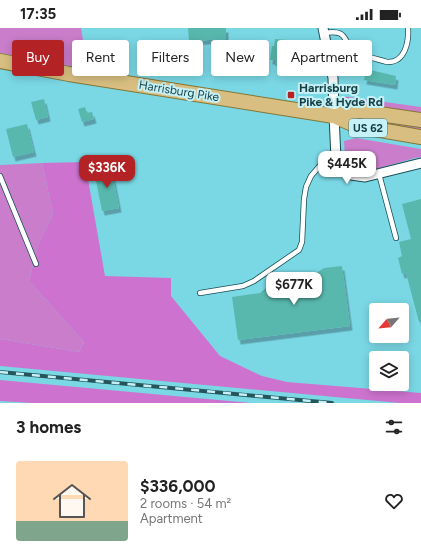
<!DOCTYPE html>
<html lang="en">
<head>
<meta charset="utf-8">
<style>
  :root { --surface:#fff; --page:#f6f6f6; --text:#222; --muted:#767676; --line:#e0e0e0; --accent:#b32224 }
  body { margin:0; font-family:Figtree,sans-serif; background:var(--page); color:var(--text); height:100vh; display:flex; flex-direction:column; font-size:15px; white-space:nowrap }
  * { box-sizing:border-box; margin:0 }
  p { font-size:13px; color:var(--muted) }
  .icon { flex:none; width:22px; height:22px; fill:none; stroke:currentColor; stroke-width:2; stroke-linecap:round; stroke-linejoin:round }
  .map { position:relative; height:375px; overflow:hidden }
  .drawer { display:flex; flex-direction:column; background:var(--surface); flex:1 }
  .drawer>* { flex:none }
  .guide { position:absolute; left:12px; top:12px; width:397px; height:36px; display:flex; gap:8px }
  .needle { width:26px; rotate:243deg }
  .tools { position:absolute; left:369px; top:275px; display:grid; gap:8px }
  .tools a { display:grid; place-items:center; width:40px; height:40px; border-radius:4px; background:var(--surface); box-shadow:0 2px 10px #0003; font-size:20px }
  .price { position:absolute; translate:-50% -34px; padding:0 9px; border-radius:8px; background:#fff; color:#222; font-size:13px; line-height:26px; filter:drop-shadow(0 1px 2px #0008) }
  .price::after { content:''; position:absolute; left:50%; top:24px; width:12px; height:9px; margin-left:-6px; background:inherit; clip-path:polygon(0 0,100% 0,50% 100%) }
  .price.active { background:var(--accent); color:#fff }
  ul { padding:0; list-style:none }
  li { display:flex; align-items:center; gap:12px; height:100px; padding:0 16px }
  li+li { border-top:1px solid var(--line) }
  li span { display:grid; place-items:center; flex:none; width:112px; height:80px; border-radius:4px; color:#555 }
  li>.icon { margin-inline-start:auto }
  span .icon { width:48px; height:48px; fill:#fffc; stroke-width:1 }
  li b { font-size:17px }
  h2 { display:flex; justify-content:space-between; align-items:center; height:48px; padding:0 16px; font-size:17px }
  .chip { padding:0 14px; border-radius:4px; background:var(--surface); box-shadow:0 2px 10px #0003; font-size:14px; line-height:36px }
  .chip.active { background:var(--accent); color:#fff }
  .status { display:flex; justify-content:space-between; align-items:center; height:28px; padding:0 20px; background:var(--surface); direction:ltr }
  .status svg { height:11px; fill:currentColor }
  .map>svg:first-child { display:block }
</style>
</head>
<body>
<div class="status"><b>17:35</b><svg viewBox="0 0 49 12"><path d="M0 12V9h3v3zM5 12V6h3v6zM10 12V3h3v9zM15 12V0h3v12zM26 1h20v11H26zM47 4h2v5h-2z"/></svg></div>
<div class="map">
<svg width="421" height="375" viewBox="0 0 421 375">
  <defs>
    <filter id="shadow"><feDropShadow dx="2.5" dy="4.5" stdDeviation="0" flood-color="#0004"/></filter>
  </defs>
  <rect width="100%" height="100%" fill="#7ad8e5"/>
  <g fill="#ca7dcb">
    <polygon points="0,0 81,0 88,42 0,25"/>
    <polygon points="342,68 421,79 421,87 353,77"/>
    <polygon points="378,92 421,98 421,105 377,97"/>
    <polygon points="356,110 421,121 421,129 415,130 369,143 357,143 349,137 345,129 344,113"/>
    <polygon points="42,135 53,186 38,217 29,253 84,314 79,324 0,311 0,137"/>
  </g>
  <g fill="#cd73cf">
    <polygon points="85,134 105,248 171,250 171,268 220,328 262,348 287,354 421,365 421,375 400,375 0,338 0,311 79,324 84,314 29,253 38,217 53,186 42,135"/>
    <polygon points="0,352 251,375 33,375 0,373"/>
  </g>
  <g fill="#59b8ae" filter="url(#shadow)">
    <polygon points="188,0 226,0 226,11 189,13"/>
    <polygon points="275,11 288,12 287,20 292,21 291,34 286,33 285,39 275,38 276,32 270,32 272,18 274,18"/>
    <polygon points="158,21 162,35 150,38 146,23"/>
    <polygon points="366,41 396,48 395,57 364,52"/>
    <polygon points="44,71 48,89 36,92 31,74"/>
    <polygon points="85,79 87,85 92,84 94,91 82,94 78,81"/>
    <polygon points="27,96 34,124 13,129 6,101"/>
    <polygon points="111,139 119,180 102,183 94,143"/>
    <polygon points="421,171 421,294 419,294 406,245 402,246 398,230 402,228 399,214 411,211 402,176"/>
    <polygon points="342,238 350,298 238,312 232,269 260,265 279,249 318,244 324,240"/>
  </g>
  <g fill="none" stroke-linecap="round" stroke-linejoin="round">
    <defs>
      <g id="lane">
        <path d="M324 5C351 1 340 14 357 24 366 29 377 31 387 34 405 35 409 14 408 0"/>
        <polyline points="379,146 396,210"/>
        <polyline points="0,148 36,236"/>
        <polyline points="200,265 243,258 254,253 299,222 302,214 304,171 306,159 311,148 324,133 336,124"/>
      </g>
      <polyline id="street" points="323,0 333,50 334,88 336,130 342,140 351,147 365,149 421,135"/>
      <g id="primary">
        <polyline points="0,33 69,46 334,88 357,98 421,109"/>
        <polyline points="334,88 359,83 421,92"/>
      </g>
    </defs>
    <use href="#lane" stroke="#1a4e54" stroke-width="6"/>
    <use href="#street" stroke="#1a4e54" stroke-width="11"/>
    <use href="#primary" stroke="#837735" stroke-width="16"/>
    <use href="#lane" stroke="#fff" stroke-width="4.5"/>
    <use href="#street" stroke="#fff" stroke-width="9"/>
    <use href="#primary" stroke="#d8bf81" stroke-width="14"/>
    <defs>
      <polyline id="rail" points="0,344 332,375"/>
    </defs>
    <use href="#rail" stroke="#24555c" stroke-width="4"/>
    <use href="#rail" stroke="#c5f1f7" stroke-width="2.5" stroke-dasharray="8" stroke-linecap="butt"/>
  </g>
  <rect fill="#b32224" stroke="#c5f1f7" stroke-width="1.5" x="287" y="63" width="8" height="8" rx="2"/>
  <g text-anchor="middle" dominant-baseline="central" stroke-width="4" stroke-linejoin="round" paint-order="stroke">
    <rect fill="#c5f1f7" stroke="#4a7479" stroke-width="1" x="349" y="91" width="38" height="18" rx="3"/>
    <g font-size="11" font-weight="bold" fill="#153e43">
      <text x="368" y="100">US 62</text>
    </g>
    <g font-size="12" font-weight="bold" fill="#153e43" stroke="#c5f1f7" text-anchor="start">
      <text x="299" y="60">Harrisburg<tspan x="299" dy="14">Pike &amp; Hyde Rd</tspan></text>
    </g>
    <g font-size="12" fill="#153e43" stroke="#c5f1f7">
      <text transform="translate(179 63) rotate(9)">Harrisburg Pike</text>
    </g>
  </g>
</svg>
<div class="tools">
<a><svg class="needle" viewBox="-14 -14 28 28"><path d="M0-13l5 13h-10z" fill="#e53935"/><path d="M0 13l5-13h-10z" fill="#767676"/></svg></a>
<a><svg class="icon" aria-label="layers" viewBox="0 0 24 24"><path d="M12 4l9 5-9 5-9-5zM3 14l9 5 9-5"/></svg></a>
</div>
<b class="price" style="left:347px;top:157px">$445K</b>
<b class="price active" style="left:107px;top:161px">$336K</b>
<b class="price" style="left:294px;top:278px">$677K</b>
<div class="guide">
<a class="chip active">Buy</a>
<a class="chip">Rent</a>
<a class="chip">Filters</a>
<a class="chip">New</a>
<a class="chip">Apartment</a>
</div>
</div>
<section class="drawer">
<h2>3 homes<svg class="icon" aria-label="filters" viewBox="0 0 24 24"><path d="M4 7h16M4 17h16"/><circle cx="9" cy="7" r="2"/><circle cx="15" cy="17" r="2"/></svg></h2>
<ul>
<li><span style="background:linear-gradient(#ffd9b3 75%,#7fa58c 0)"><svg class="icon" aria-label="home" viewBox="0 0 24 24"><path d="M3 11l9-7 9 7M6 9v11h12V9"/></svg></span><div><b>$336,000</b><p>2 rooms · 54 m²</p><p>Apartment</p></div><svg class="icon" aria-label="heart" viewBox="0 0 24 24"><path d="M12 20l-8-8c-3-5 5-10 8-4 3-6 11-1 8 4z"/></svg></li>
</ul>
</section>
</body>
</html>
